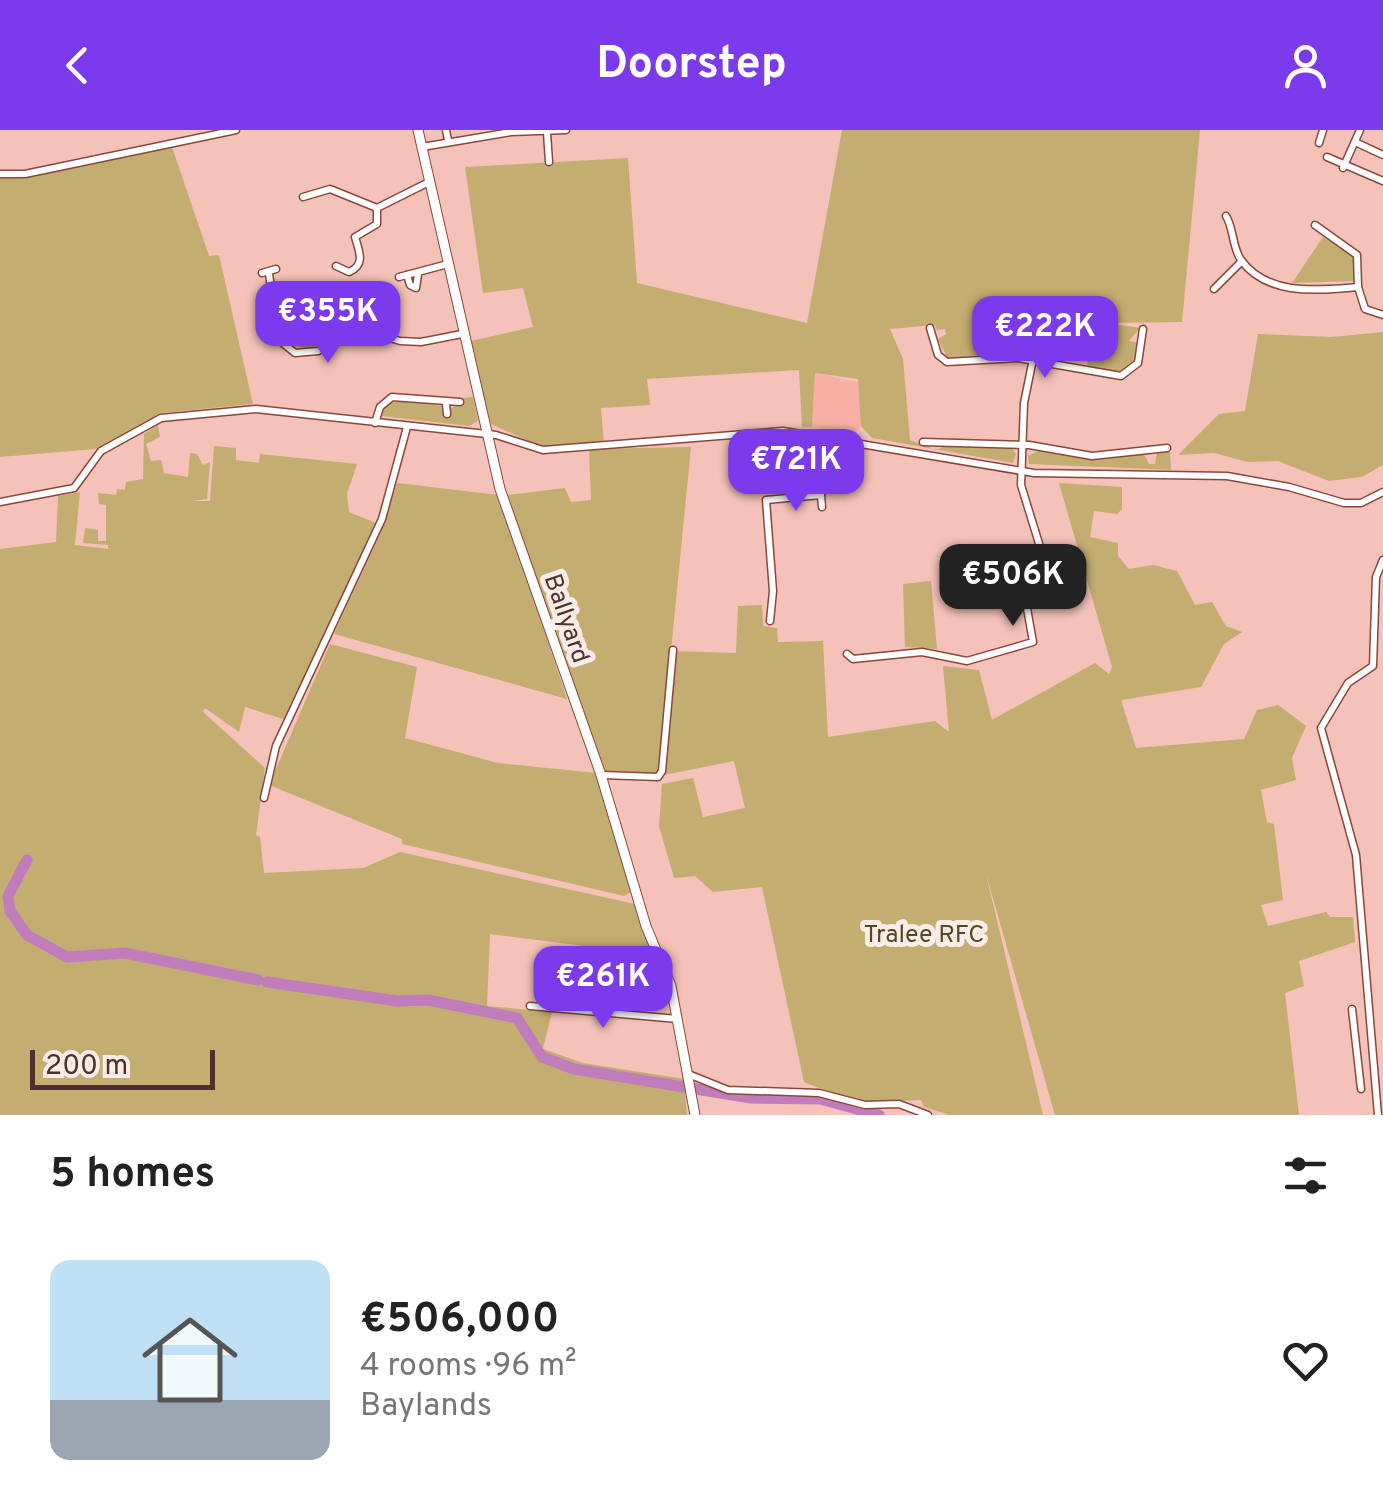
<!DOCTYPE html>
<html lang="en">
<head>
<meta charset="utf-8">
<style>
  :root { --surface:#fff; --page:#f2f2f2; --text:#222; --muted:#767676; --accent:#7c3aed }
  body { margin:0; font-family:Overpass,sans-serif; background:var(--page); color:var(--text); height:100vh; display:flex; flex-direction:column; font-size:38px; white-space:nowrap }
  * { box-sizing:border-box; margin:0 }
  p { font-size:32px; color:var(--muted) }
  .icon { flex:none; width:55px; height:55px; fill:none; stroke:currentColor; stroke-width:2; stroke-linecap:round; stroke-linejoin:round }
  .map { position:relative; height:985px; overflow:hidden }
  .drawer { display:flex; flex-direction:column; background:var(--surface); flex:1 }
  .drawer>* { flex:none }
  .scale { position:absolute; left:30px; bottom:25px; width:185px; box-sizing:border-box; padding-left:10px; border:5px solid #50302a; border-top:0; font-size:28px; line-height:35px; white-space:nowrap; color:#50302a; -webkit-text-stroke:8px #feece9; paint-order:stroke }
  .price { position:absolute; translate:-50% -85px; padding:0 22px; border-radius:20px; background:var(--accent); color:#fff; font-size:32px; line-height:65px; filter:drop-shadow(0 2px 5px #0008) }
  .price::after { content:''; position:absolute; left:50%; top:60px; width:30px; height:22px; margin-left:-15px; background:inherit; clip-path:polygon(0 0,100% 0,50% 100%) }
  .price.on { background:#222; color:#fff }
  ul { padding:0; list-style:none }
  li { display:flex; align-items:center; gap:30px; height:250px; padding:0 50px }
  li span { display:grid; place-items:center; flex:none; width:280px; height:200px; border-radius:20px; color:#555 }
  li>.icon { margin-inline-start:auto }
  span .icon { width:120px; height:120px; fill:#fffc; stroke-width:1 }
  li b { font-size:42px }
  h2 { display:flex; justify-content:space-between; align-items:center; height:120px; padding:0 50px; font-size:42px }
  header { display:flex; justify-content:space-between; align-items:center; height:130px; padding:0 50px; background:var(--accent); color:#fff; font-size:45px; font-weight:700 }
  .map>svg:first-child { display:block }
</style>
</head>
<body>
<header><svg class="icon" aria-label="back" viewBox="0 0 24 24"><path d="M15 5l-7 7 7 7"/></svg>Doorstep<svg class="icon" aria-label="person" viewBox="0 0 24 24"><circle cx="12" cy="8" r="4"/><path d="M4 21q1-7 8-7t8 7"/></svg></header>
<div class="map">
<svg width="1383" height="985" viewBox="0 0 1383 985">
  <rect width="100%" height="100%" fill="#f4c2b9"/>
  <polygon fill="#f8b0a4" points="815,243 861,253 861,296 856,303 812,297"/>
  <g fill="#c3ad70">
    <polygon points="842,0 1200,0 1182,192 1107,193 1140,198 1129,211 1140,213 1137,228 1120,242 1087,237 1092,193 979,192 979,227 948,229 938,209 946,204 945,199 937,200 935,195 890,199 903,229 910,310 936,320 948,314 1011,317 1016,324 1013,333 872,308 861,296 858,249 815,243 812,297 802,297 799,240 647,249 650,275 601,278 604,315 542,317 491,294 471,211 533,197 523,158 483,163 465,37 628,28 637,153 807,193"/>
    <polygon points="172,17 209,126 219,125 253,274 161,283 95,319 0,327 0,48"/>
    <polygon points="1323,107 1354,125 1356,151 1292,153"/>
    <polygon points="305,195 337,200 310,219 295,216 282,203"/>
    <polygon points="1383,202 1383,335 1362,347 1329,351 1278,331 1248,332 1214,323 1178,325 1219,284 1245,281 1258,204 1331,207"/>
    <polygon points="473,267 478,291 469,296 381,286 386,274 404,270 441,276 445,286 450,286 451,278 463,273 462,268"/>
    <polygon points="158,295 160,307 146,314 151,331 161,330 164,343 188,347 190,323 197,324 203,335 210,332 207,369 192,371 210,371 214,316 236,318 236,330 259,333 260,324 357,334 347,364 349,382 376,393 286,590 245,577 239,602 205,578 203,582 265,638 256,705 260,707 264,743 363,738 400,722 635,774 655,825 490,804 487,876 552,882 543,919 583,933 684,949 687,985 0,985 0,419 56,412 58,366 80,362 75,415 108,419 108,415 83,413 85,398 98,400 98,411 106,411 106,375 99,374 98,363 116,365 117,359 125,360 126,352 143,349 144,304"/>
    <polygon points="691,317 671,521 736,523 738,476 762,475 763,496 777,498 778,512 823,511 828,607 935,591 949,602 943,536 979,540 992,590 1095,533 1109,544 1112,537 1059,353 1122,357 1122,379 1117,384 1094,381 1090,407 1118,413 1118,426 1129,439 1153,435 1177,441 1195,475 1212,472 1226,496 1242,502 1224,514 1201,557 1121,570 1136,618 1244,609 1257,580 1278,575 1306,596 1292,628 1296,650 1261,660 1267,692 1274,694 1283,770 1261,775 1268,796 1326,782 1330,787 1353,787 1355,812 1299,831 1304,856 1285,863 1299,985 1055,985 986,744 1043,985 950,985 924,977 921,970 856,973 804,952 762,757 713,762 695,746 674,748 659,696 662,654 693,648 703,687 745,678 734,631 659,646 603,646 507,365 565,358 571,372 591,370 589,319"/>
    <polygon points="1042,319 1099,329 1144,324 1149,334 1155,334 1157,323 1170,320 1171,340 1029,334 1028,326"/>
    <polygon points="397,353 499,365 567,569 334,504 382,400"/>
    <polygon points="931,451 937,519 905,517 903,454"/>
    <polygon points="330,514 417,537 405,608 498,633 597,643 634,760 624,766 402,714 402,709 269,655"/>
  </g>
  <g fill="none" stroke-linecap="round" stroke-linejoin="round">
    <g stroke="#c17dbb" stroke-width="11">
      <polyline points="27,730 8,766 10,781 27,805 67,827 125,823 258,850"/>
      <polyline points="267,852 397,871 428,870 517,888 542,927 574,939 751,968 820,969 879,985"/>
    </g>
    <defs>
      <g id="street">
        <polyline points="446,0 448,10"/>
        <polyline points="547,3 549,32"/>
        <polyline points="1355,12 1383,25"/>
        <polyline points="1319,13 1323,0"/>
        <polyline points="422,17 511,2 566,0"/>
        <polyline points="1327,27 1383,51"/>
        <polyline points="1343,38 1360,0"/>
        <polyline points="0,44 25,44 236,0"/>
        <polyline points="303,67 330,59 377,78 429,52"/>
        <path d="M1226 86C1234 99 1232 117 1241 130 1268 167 1319 160 1358 157L1365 179 1383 185"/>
        <polyline points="1315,95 1357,125 1358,157"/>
        <path d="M336 136 349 142C366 135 359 121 355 107L377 94V78"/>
        <polyline points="262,143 276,139"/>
        <polyline points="269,144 279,210 295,223 318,221 357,198 400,211 421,212 462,204"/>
        <polyline points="407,145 410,155 416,158 418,144"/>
        <polyline points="399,147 448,134"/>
        <polyline points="1214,159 1242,131"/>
        <polyline points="930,198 938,225 947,232 1018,228 1121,246 1138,233 1143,199"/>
        <polyline points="446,274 447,284"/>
        <polyline points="375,293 380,277 392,267 460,272"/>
        <polyline points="923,312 1029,315 1092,326 1167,318"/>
        <polyline points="821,365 822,377"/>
        <polyline points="0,372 74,358 101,321 161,288 256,279 496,305 543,320 783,301 1034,343 1227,346 1289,357 1344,373 1361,373 1383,362"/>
        <polyline points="770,491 773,461 766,370 821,365 819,337 808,318 807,304"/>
        <polyline points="847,524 853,529 922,522 967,531 1033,512 1025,467 1045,433 1021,355 1024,273 1033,229"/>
        <polyline points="602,645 658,647 662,641 673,520"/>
        <polyline points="264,668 276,616 382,389 407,297"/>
        <polyline points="530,876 678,889"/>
        <polyline points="1352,879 1361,959"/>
        <polyline points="688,944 728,960 819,963 865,975 899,974 928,985"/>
        <polyline points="1378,985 1356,725 1321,598 1348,553 1373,536 1376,447 1383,430"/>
      </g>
      <polyline id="secondary" points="418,0 500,359 601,645 646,796 671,856 695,985"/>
    </defs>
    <use href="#street" stroke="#8c463c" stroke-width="9"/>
    <use href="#secondary" stroke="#8c463c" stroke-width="11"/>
    <use href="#street" stroke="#fff" stroke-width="6"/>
    <use href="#secondary" stroke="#fff" stroke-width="9"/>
  </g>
  <g text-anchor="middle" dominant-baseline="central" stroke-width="10" stroke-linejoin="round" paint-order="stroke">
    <g font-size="25" fill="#50302a" stroke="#feece9">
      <text transform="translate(565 489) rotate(71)">Ballyard</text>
    </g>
    <g font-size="25" fill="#564821" stroke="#feece9">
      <text x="924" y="806">Tralee RFC</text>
    </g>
  </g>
</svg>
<div class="scale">200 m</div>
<b class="price" style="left:328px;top:236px">€355K</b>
<b class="price" style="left:1045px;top:251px">€222K</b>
<b class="price" style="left:796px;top:384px">€721K</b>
<b class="price on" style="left:1013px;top:499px">€506K</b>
<b class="price" style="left:603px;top:901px">€261K</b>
</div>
<section class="drawer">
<h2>5 homes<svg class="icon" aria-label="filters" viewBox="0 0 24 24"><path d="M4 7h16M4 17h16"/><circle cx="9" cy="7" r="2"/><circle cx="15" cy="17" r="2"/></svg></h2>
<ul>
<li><span style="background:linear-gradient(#bfe0f5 70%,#9aa5b1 0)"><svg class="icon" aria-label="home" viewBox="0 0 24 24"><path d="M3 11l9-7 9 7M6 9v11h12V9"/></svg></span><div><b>€506,000</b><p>4 rooms · 96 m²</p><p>Baylands</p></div><svg class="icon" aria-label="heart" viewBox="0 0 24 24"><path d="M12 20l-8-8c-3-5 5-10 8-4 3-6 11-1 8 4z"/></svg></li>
</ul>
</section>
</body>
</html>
